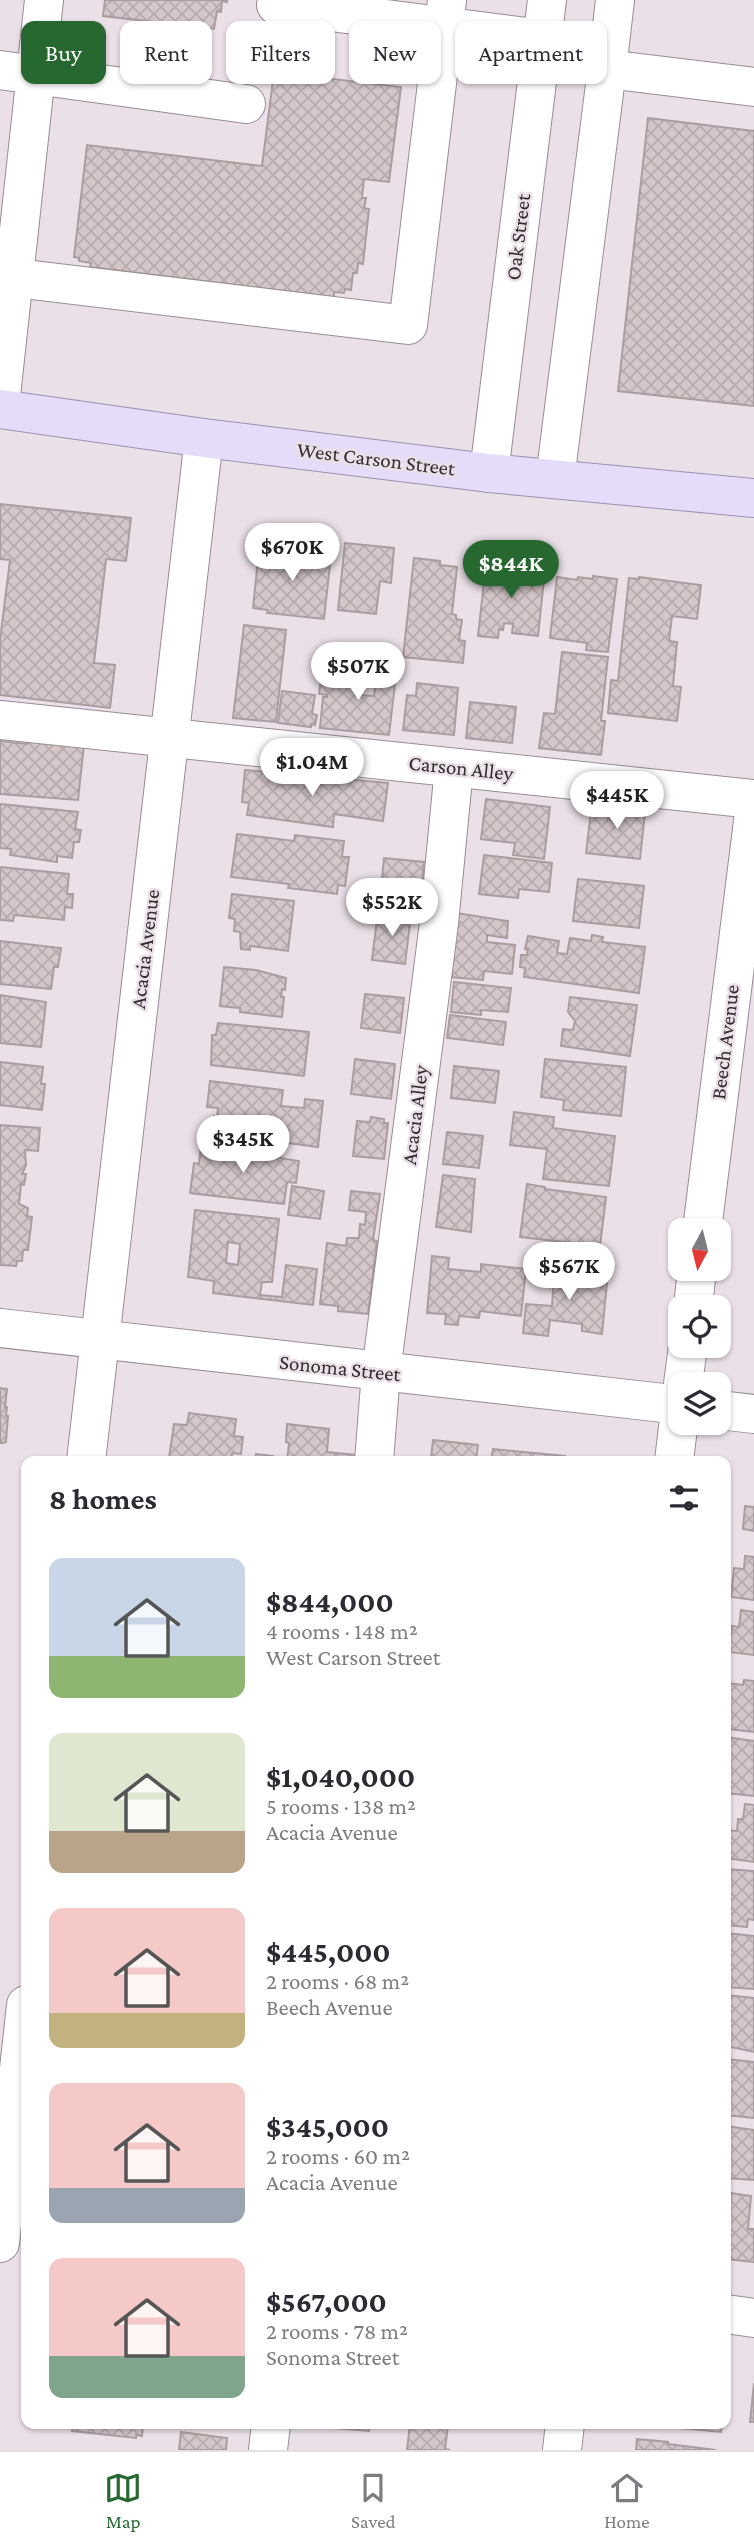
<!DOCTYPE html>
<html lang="en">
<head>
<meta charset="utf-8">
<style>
  :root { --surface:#fff; --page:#f2f2f3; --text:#2b2b33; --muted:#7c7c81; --line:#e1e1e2; --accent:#276831 }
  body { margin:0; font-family:"Crimson Pro",serif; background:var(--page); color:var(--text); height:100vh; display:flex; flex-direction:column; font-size:26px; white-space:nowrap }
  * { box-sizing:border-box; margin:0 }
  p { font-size:23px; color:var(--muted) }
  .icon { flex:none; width:38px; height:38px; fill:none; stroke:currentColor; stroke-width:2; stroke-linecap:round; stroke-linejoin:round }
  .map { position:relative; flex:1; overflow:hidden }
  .side { position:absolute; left:21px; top:1456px; width:710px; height:973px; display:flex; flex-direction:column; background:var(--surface); border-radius:14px; box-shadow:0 2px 5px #0004 }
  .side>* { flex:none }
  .top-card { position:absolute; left:21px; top:21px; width:712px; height:63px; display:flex; gap:14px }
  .needle { width:46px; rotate:187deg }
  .tools { position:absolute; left:668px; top:1218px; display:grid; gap:14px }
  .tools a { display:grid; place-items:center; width:63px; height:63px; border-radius:14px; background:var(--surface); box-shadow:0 2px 5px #0004; font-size:35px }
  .price { position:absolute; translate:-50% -60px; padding:0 16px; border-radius:24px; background:#fff; color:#222; font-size:23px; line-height:46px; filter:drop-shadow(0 2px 4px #0008) }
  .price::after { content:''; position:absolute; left:50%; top:42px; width:21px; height:16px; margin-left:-10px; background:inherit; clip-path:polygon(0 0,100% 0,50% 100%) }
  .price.selected { background:var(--accent); color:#fff }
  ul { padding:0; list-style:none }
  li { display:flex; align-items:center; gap:21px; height:175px; padding:0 28px }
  li span { display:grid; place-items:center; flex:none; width:196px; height:140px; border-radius:14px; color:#555 }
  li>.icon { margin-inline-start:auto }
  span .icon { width:84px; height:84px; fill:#fffc; stroke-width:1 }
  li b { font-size:30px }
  h2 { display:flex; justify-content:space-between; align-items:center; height:84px; padding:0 28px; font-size:30px }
  .chip { padding:0 24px; border-radius:14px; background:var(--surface); box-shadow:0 2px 5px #0004; font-size:24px; line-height:63px }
  .chip.selected { background:var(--accent); color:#fff }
  .menu { display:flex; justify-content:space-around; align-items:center; height:98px; border-top:2px solid var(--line); background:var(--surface); font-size:19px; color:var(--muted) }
  .menu a { display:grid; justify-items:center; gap:4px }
  .menu .selected { color:var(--accent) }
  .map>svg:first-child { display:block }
</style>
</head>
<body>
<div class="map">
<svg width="754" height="2450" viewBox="0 0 754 2450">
  <defs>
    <pattern id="building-cross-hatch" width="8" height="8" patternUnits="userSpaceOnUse" patternTransform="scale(1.75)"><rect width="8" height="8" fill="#d5c7c9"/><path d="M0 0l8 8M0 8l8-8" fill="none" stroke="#b7abad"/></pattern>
  </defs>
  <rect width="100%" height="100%" fill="#ebe0e8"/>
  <g fill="url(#building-cross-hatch)" stroke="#ab9d9f" stroke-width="2" fill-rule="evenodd">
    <polygon points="105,0 227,0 227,2 222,1 221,12 217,11 214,29 103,16"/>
    <polygon points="274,72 401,87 389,182 364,179 362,198 366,198 364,208 369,209 363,264 358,263 357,273 353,273 351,290 345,289 344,293 334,292 334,297 90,267 91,263 79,261 79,258 74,257 87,145 262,166"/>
    <polygon points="648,118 754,131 754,406 618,391"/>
    <polygon points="0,504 131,518 126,561 106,559 94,663 115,665 110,708 0,695 0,640 10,560 0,559"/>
    <polygon points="345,543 394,548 391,583 380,581 376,614 338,610"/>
    <polygon points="288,547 304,549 303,553 331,556 324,619 267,613 268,610 253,608 259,549 287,552"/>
    <polygon points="414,558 440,561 440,565 457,567 452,614 456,615 456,619 462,620 459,640 465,641 463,663 403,657"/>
    <polygon points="486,564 545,570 538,636 512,633 513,624 504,623 503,630 499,629 498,638 478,636"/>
    <polygon points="593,576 617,579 608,652 586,650 587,643 550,638 557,577 577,580 578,577 593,579"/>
    <polygon points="639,577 701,585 697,619 672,616 669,641 677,642 673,686 681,687 677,721 608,713 611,680 618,681 629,578 639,579"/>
    <polygon points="244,625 286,630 276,722 233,718"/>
    <polygon points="562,652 608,657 601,721 605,721 601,755 539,748 544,713 555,714"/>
    <polygon points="378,665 397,667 389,735 320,728 323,697 327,697 327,695 319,694 322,670 362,675 359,695 374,696"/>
    <polygon points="417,683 458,688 454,735 403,730 407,695 416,696"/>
    <polygon points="282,691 315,695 312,714 317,715 315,725 311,724 311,727 278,723"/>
    <polygon points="470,702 516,707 512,743 466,738"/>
    <polygon points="27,739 84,745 78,800 0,794 0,741 27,744"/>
    <polygon points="245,770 388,783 383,821 334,814 333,827 247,815 249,803 242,802"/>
    <polygon points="486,799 550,807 544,859 513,855 515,843 481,839"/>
    <polygon points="612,800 646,804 640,859 586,853 591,811 611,813"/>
    <polygon points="0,804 78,812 75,829 81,830 79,842 74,842 72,858 57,856 57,862 10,855 11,849 0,848"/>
    <polygon points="237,834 294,841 295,835 344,841 342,857 349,857 345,886 338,885 337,894 288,888 289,884 231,877"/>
    <polygon points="484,855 552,863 549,892 519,889 518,898 479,894"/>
    <polygon points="384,858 424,862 420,904 380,900"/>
    <polygon points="0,867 69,874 67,894 73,894 72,908 65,907 64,920 14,915 13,921 0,920"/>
    <polygon points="578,879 644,886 639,928 573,921"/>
    <polygon points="232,894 294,901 288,951 250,946 250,950 241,949 240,932 234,931 235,919 229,918"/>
    <polygon points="378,911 411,915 405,964 372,960"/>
    <polygon points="456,913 508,921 507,938 487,935 487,942 515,945 512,974 484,971 483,980 450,977"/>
    <polygon points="592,935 603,937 602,942 645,947 639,993 524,977 525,968 520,967 521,955 527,955 528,950 525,949 528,936 559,941 557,953 567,954 570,938 591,941"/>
    <polygon points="0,941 61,948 58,967 54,967 51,989 0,984"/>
    <polygon points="224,967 256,970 286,978 285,990 282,989 281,997 284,997 282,1017 240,1012 240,1008 220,1006"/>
    <polygon points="454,982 511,988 508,1012 481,1010 481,1015 451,1012"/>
    <polygon points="365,994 404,998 400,1033 361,1028"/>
    <polygon points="0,995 46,1002 41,1047 0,1043"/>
    <polygon points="570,997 637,1005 630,1056 561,1046 563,1029 573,1030 575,1021 568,1012"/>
    <polygon points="450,1015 506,1022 503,1045 447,1038"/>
    <polygon points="218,1023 309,1032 304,1076 211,1065 212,1035 216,1035"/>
    <polygon points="355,1059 395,1064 391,1099 351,1094"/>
    <polygon points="545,1059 626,1067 621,1116 563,1110 564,1100 541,1097"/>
    <polygon points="0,1062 43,1067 41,1084 45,1084 42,1110 0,1105"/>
    <polygon points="454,1066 499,1071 495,1103 451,1098"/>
    <polygon points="210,1081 283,1090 281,1106 304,1108 305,1099 323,1101 318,1147 265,1140 266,1135 243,1132 241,1142 214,1139 214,1116 217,1117 218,1108 207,1107"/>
    <polygon points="514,1112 554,1117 553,1128 615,1136 609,1186 543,1179 547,1149 510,1145"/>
    <polygon points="371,1117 384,1119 384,1123 388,1123 384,1159 353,1156 357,1121 370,1122"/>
    <polygon points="0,1125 40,1128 38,1151 25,1150 26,1165 22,1174 26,1174 24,1185 21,1184 19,1204 28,1208 27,1216 32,1217 28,1250 23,1250 22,1261 17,1261 16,1266 0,1265"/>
    <polygon points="447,1132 483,1136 479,1168 443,1164"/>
    <polygon points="201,1144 269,1153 268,1156 299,1161 296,1183 287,1182 284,1204 190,1193 194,1163 199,1164"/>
    <polygon points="443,1175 475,1179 471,1232 436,1227"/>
    <polygon points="527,1184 545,1187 545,1189 606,1197 600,1246 520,1237"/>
    <polygon points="292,1186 324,1191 320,1219 288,1215"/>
    <polygon points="351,1191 380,1194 373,1240 377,1241 368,1314 338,1311 338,1306 320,1304 327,1243 346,1246 347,1238 359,1238 360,1224 365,1225 366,1212 349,1210"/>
    <path d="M195 1210 279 1219 272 1282H262L260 1295 282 1297 286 1265 317 1269 313 1305 213 1293 214 1281 188 1277ZM228 1242 240 1244 238 1265 226 1263Z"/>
    <polygon points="432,1256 449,1258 448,1269 481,1272 481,1264 526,1269 521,1316 480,1311 479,1318 459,1316 458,1325 445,1324 446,1314 427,1313"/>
    <polygon points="555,1260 585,1263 583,1281 607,1283 602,1334 582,1331 582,1324 550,1320 548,1336 523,1333 526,1304 552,1306"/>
    <polygon points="0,1388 7,1389 5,1407 7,1407 6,1416 8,1416 6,1442 3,1443 0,1443"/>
    <polygon points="189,1413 236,1419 234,1436 243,1437 241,1454 232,1453 231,1461 169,1458 174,1424 187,1425"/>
    <polygon points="287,1424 329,1429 327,1452 356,1455 355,1461 287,1461 289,1443 286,1442"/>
    <polygon points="433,1440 478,1445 476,1461 425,1461 425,1459 431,1459"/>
    <polygon points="493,1449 565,1456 565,1461 491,1461"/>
    <polygon points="256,1454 273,1456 272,1461 255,1461"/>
    <polygon points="745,1506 754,1507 754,1531 743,1529"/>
    <polygon points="745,1556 754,1557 754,1600 731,1597 734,1568 744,1569"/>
    <polygon points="741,1610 754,1612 754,1655 729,1652 732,1626 739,1627"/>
    <polygon points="744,1680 754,1681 754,1732 729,1729 730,1715 726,1715 727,1683 743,1685"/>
    <polygon points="726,1737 754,1741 754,1796 726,1793"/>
    <polygon points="745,1804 754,1805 754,1862 726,1858 726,1830 737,1831 738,1819 743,1819"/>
    <polygon points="726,1869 754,1871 754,1920 748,1919 747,1927 726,1925"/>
    <polygon points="726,1933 754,1936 754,1989 726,1987"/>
    <polygon points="726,1995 754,1998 754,2052 726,2046"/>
    <polygon points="726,2059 754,2062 754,2118 726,2115"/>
    <polygon points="726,2126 754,2130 754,2180 726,2178"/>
    <polygon points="731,2193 751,2196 748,2229 754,2229 754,2262 726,2259 726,2205 730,2206"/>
    <polygon points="754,2383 754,2422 750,2422"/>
    <polygon points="73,2424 143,2424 142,2436 136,2435 136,2438 72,2431"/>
    <polygon points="335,2424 369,2424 369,2431 335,2428"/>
    <polygon points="410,2424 448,2426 445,2449 450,2450 407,2450"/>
    <polygon points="660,2424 722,2424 721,2432 660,2426"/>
    <polygon points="181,2432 227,2438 226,2450 179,2450"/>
    <polygon points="637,2439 668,2442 668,2444 716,2450 636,2450"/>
  </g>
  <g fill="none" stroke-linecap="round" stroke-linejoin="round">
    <defs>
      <g id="minor">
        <polyline points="276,5 542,39"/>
        <polyline points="607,69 615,0"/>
        <polyline points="0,70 246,104"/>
        <polyline points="0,276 408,325 447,0"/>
        <polyline points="0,405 44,0"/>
        <polyline points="489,473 547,0"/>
        <polyline points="555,479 607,69 754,87"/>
        <polyline points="0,720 754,799"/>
        <polyline points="702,1230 754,813"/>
        <polyline points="693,1307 697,1269"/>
        <polyline points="0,1328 681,1405"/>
        <polyline points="683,1384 688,1346"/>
        <polyline points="719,1410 754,1414"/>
        <polyline points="86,1461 204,438"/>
        <polyline points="374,1461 381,1372 439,923 454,768"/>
        <polyline points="674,1461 681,1402"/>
        <polyline points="0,2243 26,2005"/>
        <polyline points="726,2314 754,2318"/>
        <polyline points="268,2450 271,2424"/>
        <polyline points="562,2450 565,2424"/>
      </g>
      <polyline id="major" points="0,409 204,438 489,473 754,498"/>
    </defs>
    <use href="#minor" stroke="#978d94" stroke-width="40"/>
    <use href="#major" stroke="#9b8fb1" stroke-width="40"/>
    <use href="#minor" stroke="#fff" stroke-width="38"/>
    <use href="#major" stroke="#e5dcfa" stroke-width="38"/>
  </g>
  <g text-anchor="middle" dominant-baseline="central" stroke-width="5" stroke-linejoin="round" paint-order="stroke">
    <g font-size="21" fill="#312d30" stroke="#ebe0e8">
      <text transform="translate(518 237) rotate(-83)">Oak Street</text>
      <text transform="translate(376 459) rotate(7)">West Carson Street</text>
      <text transform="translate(461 768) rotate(6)">Carson Alley</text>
      <text transform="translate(145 949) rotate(-83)">Acacia Avenue</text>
      <text transform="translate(725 1042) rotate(-83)">Beech Avenue</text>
      <text transform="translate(415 1115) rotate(-83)">Acacia Alley</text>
      <text transform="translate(340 1368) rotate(6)">Sonoma Street</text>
    </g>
  </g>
</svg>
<div class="tools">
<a><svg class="needle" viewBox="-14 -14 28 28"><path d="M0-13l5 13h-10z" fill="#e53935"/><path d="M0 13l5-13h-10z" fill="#7c7c81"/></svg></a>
<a><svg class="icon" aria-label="locate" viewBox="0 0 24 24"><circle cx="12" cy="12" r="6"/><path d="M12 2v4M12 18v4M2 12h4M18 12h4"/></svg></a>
<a><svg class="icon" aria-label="layers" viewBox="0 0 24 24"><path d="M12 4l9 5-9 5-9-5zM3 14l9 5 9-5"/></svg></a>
</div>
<b class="price" style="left:292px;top:583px">$670K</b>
<b class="price selected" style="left:511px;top:600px">$844K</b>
<b class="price" style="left:358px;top:702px">$507K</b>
<b class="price" style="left:312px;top:798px">$1.04M</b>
<b class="price" style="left:617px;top:831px">$445K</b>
<b class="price" style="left:392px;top:938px">$552K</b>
<b class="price" style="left:243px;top:1175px">$345K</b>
<b class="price" style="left:569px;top:1302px">$567K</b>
<div class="top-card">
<a class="chip selected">Buy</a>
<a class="chip">Rent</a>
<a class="chip">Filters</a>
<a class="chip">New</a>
<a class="chip">Apartment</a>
</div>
<section class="side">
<h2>8 homes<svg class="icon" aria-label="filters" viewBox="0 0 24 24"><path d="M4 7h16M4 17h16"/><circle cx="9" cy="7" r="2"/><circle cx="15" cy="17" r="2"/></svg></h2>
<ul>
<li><span style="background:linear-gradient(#c9d6e8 70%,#8fb573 0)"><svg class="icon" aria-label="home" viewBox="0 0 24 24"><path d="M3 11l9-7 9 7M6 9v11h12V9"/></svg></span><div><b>$844,000</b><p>4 rooms · 148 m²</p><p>West Carson Street</p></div></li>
<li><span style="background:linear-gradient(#dfe7d0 70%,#b9a48a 0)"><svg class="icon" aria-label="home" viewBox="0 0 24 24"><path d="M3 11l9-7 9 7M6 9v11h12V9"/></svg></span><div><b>$1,040,000</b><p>5 rooms · 138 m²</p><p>Acacia Avenue</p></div></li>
<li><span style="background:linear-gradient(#f6c9c9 75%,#c2b280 0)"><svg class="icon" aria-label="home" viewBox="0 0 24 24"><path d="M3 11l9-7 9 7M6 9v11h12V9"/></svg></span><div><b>$445,000</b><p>2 rooms · 68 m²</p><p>Beech Avenue</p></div></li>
<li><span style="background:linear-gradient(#f6c9c9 75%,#9aa5b1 0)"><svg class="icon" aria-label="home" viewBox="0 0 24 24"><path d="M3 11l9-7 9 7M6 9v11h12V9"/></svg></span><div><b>$345,000</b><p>2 rooms · 60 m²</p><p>Acacia Avenue</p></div></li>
<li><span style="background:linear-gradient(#f6c9c9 70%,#7fa58c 0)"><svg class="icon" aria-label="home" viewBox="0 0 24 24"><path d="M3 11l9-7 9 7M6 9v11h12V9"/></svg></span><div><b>$567,000</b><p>2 rooms · 78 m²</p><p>Sonoma Street</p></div></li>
</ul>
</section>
</div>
<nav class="menu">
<a class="selected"><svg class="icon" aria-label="map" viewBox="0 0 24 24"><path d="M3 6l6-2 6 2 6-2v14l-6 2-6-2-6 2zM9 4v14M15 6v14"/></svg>Map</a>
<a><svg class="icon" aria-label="saved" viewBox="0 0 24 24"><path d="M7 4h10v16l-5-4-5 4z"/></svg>Saved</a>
<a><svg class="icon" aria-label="home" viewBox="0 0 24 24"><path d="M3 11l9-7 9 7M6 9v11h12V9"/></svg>Home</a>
</nav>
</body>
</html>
